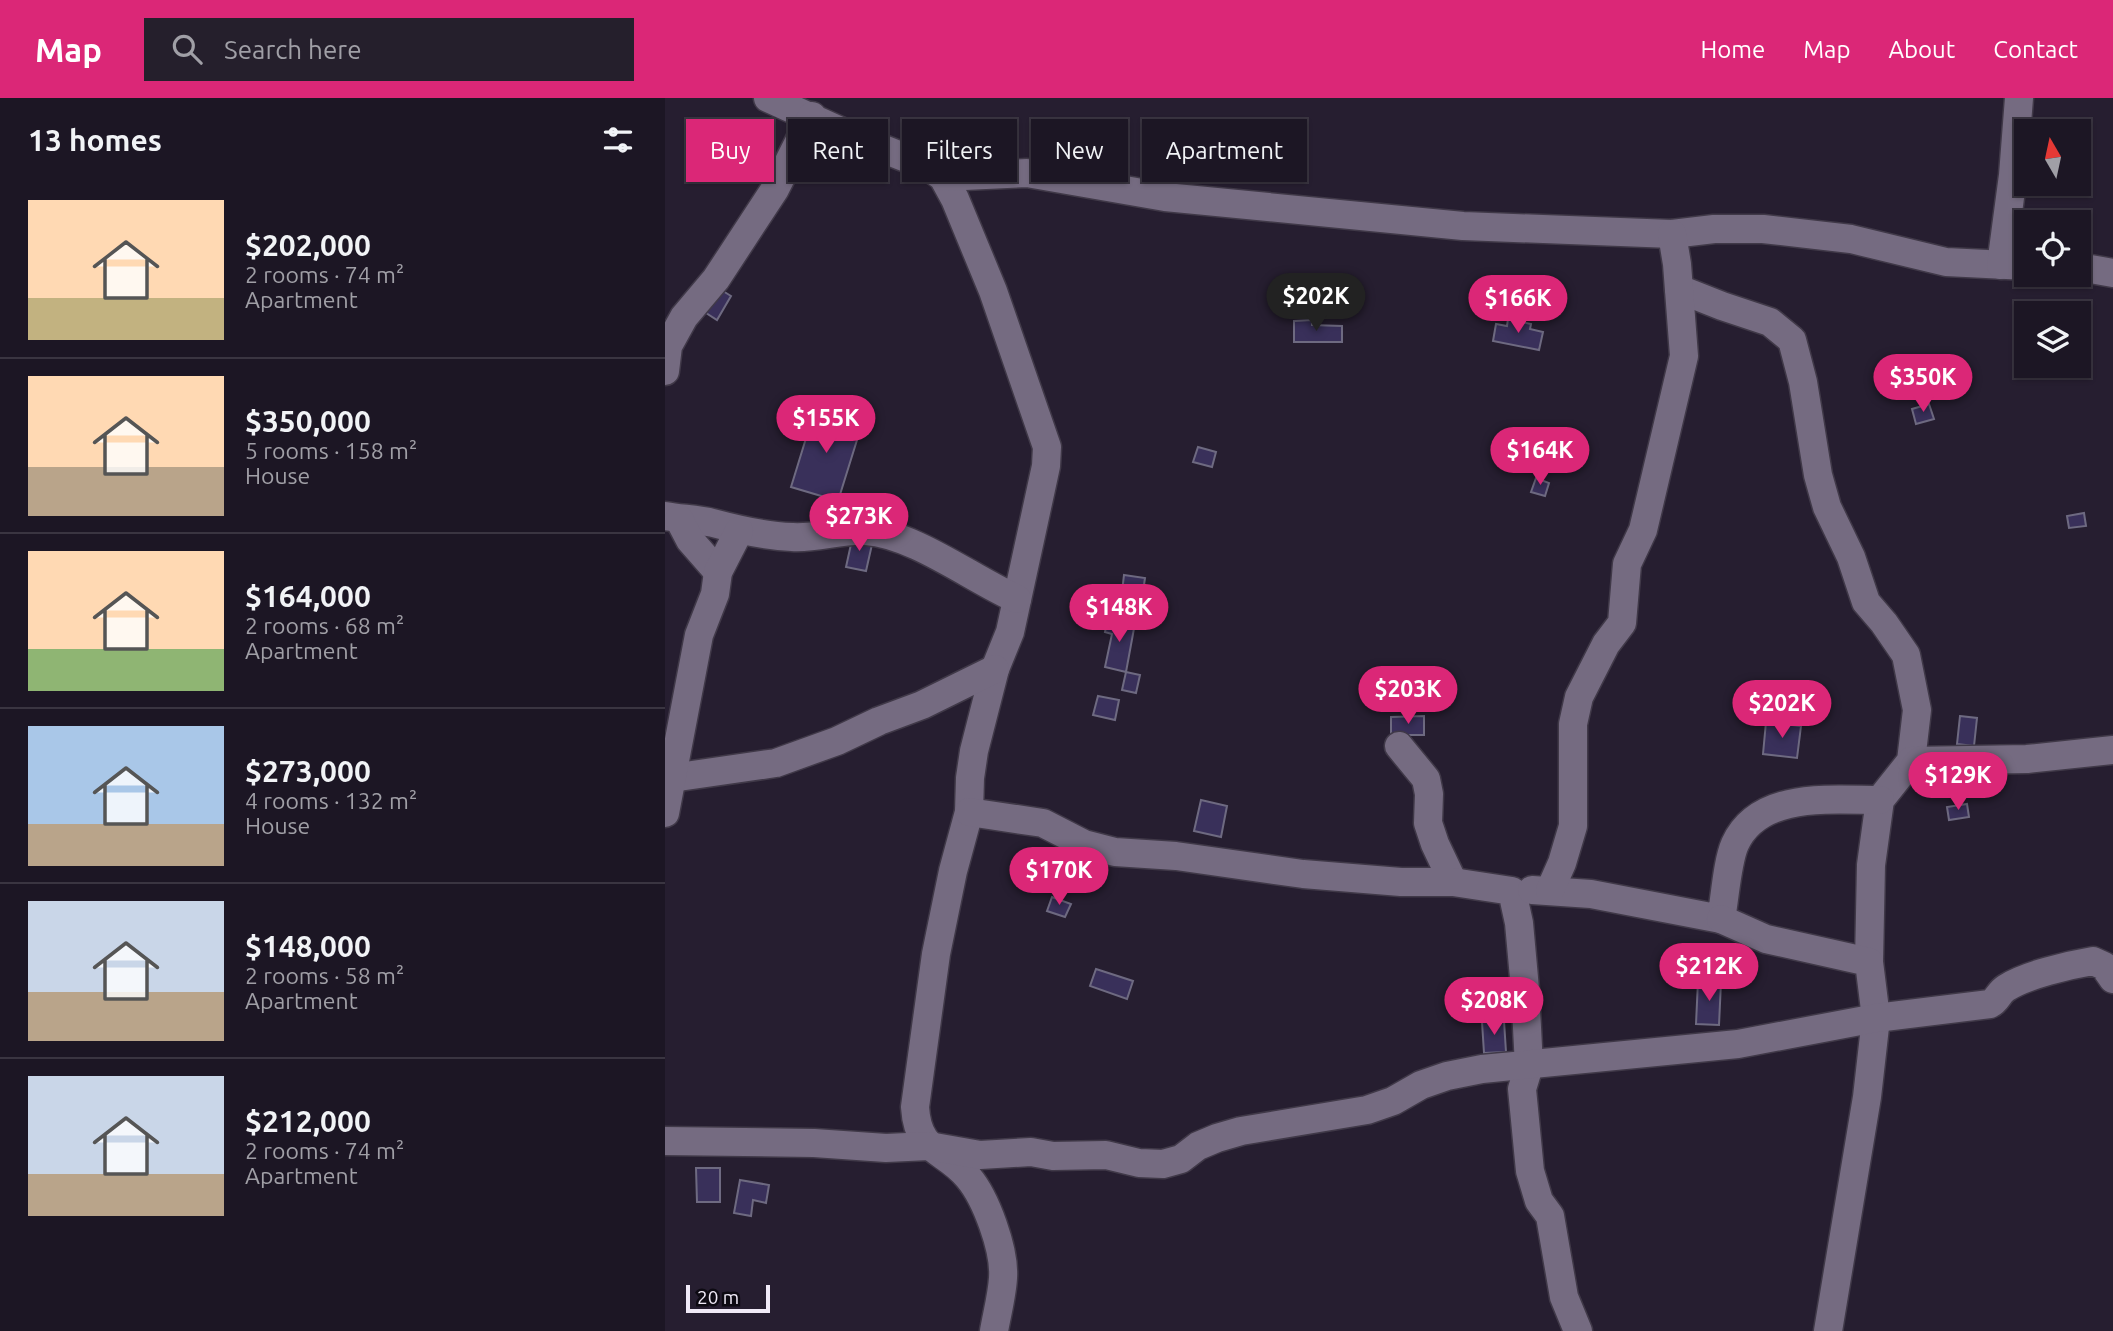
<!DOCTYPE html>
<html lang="en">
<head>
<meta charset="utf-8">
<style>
  :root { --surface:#1c1624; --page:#251f2c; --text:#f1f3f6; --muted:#a09fa6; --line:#3a3541; --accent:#db2777 }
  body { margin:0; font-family:Ubuntu,sans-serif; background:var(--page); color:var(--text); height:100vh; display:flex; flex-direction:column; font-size:26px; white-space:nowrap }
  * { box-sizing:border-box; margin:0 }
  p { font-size:23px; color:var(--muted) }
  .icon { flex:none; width:38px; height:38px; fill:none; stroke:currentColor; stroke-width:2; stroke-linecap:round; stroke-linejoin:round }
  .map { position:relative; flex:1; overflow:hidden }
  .side { display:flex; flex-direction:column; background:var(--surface); width:665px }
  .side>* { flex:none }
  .banner { position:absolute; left:21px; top:21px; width:665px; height:63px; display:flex; gap:14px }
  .needle { width:46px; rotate:351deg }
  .fabs { position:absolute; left:1349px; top:21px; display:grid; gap:14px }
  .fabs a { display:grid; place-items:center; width:77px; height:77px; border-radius:0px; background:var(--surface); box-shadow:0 2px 5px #0004,0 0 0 2px var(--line); font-size:35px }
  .scale { position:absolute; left:21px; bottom:18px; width:84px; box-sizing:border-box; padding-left:7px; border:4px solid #f0eaf7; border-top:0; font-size:19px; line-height:24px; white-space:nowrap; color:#f0eaf7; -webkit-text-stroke:5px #0d0a12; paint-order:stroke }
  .price { position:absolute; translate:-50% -60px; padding:0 16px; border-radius:24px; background:var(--accent); color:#fff; font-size:23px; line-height:46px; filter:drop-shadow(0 2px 4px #0008) }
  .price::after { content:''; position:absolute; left:50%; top:42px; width:21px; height:16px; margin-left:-10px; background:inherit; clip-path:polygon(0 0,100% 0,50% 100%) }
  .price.active { background:#222; color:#fff }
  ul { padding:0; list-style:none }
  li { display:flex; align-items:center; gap:21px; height:175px; padding:0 28px }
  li+li { border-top:2px solid var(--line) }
  li span { display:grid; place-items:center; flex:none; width:196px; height:140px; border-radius:0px; color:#555 }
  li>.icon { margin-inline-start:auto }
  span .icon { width:84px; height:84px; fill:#fffc; stroke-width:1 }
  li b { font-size:30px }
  h2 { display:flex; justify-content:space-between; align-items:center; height:84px; padding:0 28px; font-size:30px }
  .pill { padding:0 24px; border-radius:0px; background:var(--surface); box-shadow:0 2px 5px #0004,0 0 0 2px var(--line); font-size:24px; line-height:63px }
  .pill.active { background:var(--accent); color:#fff }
  header { display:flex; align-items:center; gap:42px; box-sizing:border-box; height:98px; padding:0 35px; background:var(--accent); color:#fff }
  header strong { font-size:33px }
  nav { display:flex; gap:38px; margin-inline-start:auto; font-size:24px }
  .search { width:490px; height:63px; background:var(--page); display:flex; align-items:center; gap:18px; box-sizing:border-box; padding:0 24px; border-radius:0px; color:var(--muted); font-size:26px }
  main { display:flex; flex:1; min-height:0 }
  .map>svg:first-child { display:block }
</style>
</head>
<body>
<header>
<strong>Map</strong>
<div class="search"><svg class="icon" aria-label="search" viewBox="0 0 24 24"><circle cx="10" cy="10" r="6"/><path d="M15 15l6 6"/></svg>Search here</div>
<nav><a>Home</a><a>Map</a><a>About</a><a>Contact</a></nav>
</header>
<main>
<section class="side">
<h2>13 homes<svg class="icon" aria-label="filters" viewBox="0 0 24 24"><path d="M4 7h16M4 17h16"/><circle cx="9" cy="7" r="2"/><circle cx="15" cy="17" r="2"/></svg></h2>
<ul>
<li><span style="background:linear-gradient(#ffd9b3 70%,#c2b280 0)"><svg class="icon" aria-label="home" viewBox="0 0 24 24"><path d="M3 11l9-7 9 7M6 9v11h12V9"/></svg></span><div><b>$202,000</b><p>2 rooms · 74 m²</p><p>Apartment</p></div></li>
<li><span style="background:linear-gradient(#ffd9b3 65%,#b9a48a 0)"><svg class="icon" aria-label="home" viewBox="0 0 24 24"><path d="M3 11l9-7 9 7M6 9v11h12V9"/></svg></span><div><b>$350,000</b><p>5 rooms · 158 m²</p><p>House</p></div></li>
<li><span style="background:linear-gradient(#ffd9b3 70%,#8fb573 0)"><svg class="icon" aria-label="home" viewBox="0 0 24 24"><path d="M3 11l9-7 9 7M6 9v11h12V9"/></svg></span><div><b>$164,000</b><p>2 rooms · 68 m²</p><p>Apartment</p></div></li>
<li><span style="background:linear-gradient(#a9c7e8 70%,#b9a48a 0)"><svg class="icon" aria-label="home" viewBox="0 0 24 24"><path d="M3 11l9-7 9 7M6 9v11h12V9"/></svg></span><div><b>$273,000</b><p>4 rooms · 132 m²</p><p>House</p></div></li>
<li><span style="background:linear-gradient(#c9d6e8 65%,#b9a48a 0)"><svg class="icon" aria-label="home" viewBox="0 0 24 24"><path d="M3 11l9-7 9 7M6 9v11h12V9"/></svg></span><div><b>$148,000</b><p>2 rooms · 58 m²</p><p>Apartment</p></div></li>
<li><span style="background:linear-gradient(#c9d6e8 70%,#b9a48a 0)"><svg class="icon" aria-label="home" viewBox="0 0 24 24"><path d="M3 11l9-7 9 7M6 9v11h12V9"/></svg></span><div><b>$212,000</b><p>2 rooms · 74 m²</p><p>Apartment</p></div></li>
</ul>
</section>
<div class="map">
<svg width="1448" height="1233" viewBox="0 0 1448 1233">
  <rect width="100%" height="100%" fill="#261e30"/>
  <g fill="#39305a" stroke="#6e6a81" stroke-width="2">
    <polygon points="53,190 66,198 52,222 38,213"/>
    <polygon points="843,221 866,226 865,231 878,234 874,252 828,243 831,226 842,228"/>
    <polygon points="647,222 647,227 677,228 677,244 629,244 629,223"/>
    <polygon points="1264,306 1269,321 1251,326 1247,311"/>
    <polygon points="150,311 197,326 173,403 126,389"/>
    <polygon points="533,349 551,354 547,369 528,364"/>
    <polygon points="871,380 884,385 880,398 866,394"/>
    <polygon points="1419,415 1421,428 1404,430 1402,418"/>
    <polygon points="188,437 208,442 201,473 181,469"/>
    <polygon points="459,477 480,480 475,514 455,511"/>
    <polygon points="443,520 470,525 461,574 440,569 447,536 440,534"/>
    <polygon points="461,574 475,577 471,595 457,592"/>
    <polygon points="433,598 454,602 450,622 428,617"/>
    <polygon points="759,618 759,637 726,637 726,619"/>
    <polygon points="1295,618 1312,620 1309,648 1292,646"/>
    <polygon points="1101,624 1136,628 1132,660 1098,656"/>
    <polygon points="536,702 562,708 556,739 529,733"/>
    <polygon points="1302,706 1304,719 1284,722 1282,709"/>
    <polygon points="387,799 406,806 400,819 382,813"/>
    <polygon points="431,871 468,883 462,901 425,888"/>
    <polygon points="1033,883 1056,884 1054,927 1031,926"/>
    <polygon points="839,923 841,954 819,955 817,924"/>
    <polygon points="31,1070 55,1070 55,1104 32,1104"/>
    <polygon points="75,1082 104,1087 101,1105 88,1102 86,1118 69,1115"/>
  </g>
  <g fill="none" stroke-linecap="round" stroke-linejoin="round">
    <defs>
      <g id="street">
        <path d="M103 0 193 41 264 69 278 79 290 101 328 193 382 349 381 368 345 534 330 571 309 653 305 680 304 714 288 773 271 856 250 1009C253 1056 279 1050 303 1079 321 1100 340 1152 338 1180 337 1197 332 1216 329 1233"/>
        <polyline points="278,79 362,75 500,99 798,128 1007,136 1049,131 1098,131 1186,141 1281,164 1362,168"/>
        <polyline points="1336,167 1348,77 1354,0"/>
        <polyline points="1414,169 1448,175"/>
        <polyline points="1014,191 1057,208 1105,224 1127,242 1138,284 1153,377 1162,409 1186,459 1201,504 1219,525 1241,557 1252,612 1246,663 1215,702 1206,767 1204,864"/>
        <polyline points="0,273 3,248 19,219 51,181 110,91 147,18"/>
        <path d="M0 418C16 421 32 421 48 425 74 432 99 438 127 439 151 441 177 431 201 433 249 436 307 481 352 501"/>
        <polyline points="14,421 25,442 53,474"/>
        <polyline points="734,648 761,681 764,696 763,725 770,746 788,784"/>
        <polyline points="1246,663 1362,661 1448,652"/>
        <polyline points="0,681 111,665 172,643 214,623 257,607 330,571"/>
        <polyline points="304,714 378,725 419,746 450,754 511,758 638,776 736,784 788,784 847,793 854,825 860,891 864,968 857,991 865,1073 874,1103 885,1118 899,1199 913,1233"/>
        <polyline points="0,715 34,537 50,496 53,474 74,433"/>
        <path d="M867 792 926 796 1056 821C1060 800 1062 764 1070 746 1094 693 1167 702 1215 702"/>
        <polyline points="885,792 897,765 908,728 908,626 914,599 941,546 957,525 962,466 978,432 1019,258 1012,166 1007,136"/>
        <polyline points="1056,821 1101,841 1204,864 1211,920 1202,999 1163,1233"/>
        <path d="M0 1043 149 1045 221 1050 264 1048 315 1057 366 1054 388 1058 441 1057 474 1065 498 1066 516 1061 533 1048 552 1040 576 1033 702 1012 728 1003 756 987 782 978 817 971 1073 946 1211 920 1325 906C1333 902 1333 895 1341 890 1361 877 1404 867 1428 863L1439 868 1448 881"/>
      </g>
    </defs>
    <use href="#street" stroke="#403948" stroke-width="31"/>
    <use href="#street" stroke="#756b81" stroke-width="28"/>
  </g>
</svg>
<div class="fabs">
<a><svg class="needle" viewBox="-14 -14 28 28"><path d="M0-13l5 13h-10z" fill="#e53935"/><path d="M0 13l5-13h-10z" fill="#a09fa6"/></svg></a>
<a><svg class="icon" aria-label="locate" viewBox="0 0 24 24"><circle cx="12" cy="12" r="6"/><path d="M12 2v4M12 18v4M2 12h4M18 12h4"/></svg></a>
<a><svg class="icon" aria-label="layers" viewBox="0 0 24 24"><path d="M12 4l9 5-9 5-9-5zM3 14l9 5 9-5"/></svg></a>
</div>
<div class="scale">20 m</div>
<b class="price active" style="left:651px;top:235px">$202K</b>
<b class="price" style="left:853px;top:237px">$166K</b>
<b class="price" style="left:1258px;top:316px">$350K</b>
<b class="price" style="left:161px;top:357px">$155K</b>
<b class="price" style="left:875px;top:389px">$164K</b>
<b class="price" style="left:194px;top:455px">$273K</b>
<b class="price" style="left:454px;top:546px">$148K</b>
<b class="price" style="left:743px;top:628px">$203K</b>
<b class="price" style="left:1117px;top:642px">$202K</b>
<b class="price" style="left:1293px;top:714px">$129K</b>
<b class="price" style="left:394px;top:809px">$170K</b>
<b class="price" style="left:1044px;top:905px">$212K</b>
<b class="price" style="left:829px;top:939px">$208K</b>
<div class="banner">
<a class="pill active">Buy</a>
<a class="pill">Rent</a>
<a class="pill">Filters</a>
<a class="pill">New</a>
<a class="pill">Apartment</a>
</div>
</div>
</main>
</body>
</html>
